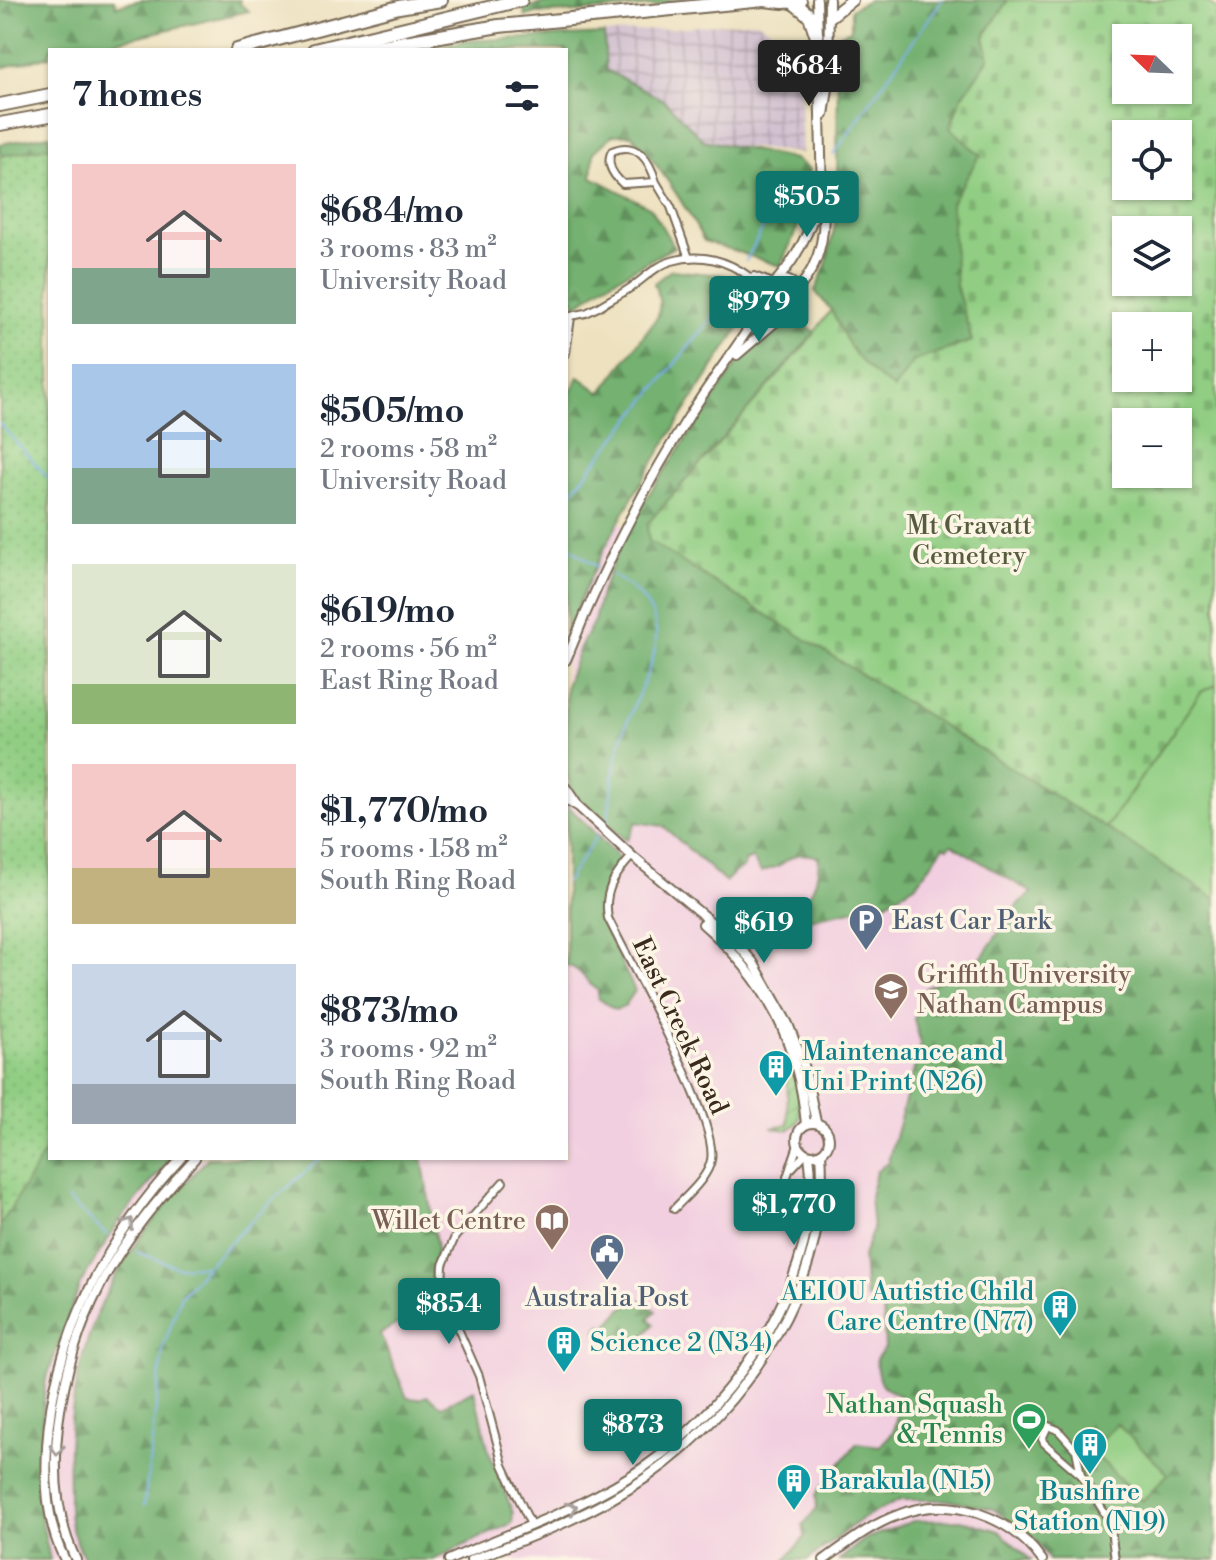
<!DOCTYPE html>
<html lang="en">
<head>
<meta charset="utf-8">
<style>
  :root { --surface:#fff; --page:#f2f2f3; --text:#1f2937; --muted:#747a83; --accent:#0f766e }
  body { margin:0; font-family:"Libre Bodoni",serif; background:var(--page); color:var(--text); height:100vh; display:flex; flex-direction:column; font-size:30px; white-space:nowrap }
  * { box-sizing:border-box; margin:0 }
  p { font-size:26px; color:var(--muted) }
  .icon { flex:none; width:44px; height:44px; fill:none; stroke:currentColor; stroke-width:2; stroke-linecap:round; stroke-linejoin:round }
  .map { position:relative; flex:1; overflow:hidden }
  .side { position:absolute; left:48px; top:48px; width:520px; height:1112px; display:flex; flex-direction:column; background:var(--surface); border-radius:0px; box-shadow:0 2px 6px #0004 }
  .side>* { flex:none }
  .needle { width:52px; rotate:293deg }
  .buttons { position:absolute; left:1112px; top:24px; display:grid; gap:16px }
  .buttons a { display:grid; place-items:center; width:80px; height:80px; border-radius:0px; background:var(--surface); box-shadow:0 2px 6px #0004; font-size:40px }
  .price { position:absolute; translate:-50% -68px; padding:0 18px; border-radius:8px; background:var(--accent); color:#fff; font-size:26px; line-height:52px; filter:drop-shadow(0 2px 4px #0008) }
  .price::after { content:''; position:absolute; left:50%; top:48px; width:24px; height:18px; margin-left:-12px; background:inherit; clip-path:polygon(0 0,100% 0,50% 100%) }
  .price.active { background:#222; color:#fff }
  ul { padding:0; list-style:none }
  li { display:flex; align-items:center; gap:24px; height:200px; padding:0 24px }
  li span { display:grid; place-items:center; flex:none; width:224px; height:160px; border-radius:0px; color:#555 }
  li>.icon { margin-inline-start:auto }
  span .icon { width:96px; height:96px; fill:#fffc; stroke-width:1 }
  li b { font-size:34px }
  h2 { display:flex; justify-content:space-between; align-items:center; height:96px; padding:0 24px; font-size:34px }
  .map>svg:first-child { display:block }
</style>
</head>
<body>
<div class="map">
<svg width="1216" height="1560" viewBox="0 0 1216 1560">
  <defs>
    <pattern id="industrial-grid" width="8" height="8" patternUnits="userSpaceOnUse" patternTransform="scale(2)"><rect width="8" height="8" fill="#cfbdcf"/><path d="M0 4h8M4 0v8" fill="none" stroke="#a99aa7"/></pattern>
    <pattern id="forest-firs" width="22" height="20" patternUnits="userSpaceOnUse" patternTransform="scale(2)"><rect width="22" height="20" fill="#74b171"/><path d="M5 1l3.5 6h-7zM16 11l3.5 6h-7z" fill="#60905c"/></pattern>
    <pattern id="cemetery-stones" width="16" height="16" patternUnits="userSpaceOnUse" patternTransform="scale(2)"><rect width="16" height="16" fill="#91ce83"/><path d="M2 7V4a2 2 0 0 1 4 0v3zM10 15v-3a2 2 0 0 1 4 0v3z" fill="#7eb171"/></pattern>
    <pattern id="park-dots" width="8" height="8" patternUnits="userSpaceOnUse" patternTransform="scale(2)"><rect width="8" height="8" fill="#91ce83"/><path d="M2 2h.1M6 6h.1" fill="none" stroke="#7eb171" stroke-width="1.8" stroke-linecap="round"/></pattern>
    <pattern id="garden-furrows" width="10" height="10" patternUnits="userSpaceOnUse" patternTransform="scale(2)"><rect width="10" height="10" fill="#91ce83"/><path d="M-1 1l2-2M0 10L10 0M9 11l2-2" fill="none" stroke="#7eb171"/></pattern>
  </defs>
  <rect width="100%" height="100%" fill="#fcf5e5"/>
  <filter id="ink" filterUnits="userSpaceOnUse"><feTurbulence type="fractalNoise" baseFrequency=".0125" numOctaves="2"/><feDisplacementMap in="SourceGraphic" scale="16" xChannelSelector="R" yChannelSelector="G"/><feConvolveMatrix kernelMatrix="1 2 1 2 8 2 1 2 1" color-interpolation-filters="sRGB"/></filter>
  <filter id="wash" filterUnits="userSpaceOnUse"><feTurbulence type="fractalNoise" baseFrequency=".006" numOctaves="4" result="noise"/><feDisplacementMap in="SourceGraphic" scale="32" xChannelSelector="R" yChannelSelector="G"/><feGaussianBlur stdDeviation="1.8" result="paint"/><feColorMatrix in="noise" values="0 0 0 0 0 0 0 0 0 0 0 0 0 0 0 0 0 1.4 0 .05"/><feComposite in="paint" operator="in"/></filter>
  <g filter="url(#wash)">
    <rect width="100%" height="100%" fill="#ede1bf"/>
    <polygon fill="#f2cfe0" points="566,489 1106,828 1216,1560 0,1560 0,1226 50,1158 566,1158"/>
    <polygon fill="url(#industrial-grid)" points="757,21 798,49 802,153 705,143 606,70 604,34"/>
    <g fill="url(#forest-firs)" stroke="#586e48" stroke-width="2">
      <polygon points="0,0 114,0 116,6 141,0 240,0 239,3 249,11 78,50 50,50 50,56 0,68"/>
      <polygon points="559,0 699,0 698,2 579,12 536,13 525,17 524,8"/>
      <polygon points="868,0 1008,0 984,37 989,58 962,97 950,127 980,155 956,285 972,341 914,361 894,389 866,369 848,345 831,310 815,291 826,265 837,216 838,35 851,30 851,9"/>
      <path d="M604 34 606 70 664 100 703 140 794 159 809 169C808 205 796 234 780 266L704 241C684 203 661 168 632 135H613L594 152 592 177 651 208 674 247 604 285 576 306 566 286V50H422L464 41Z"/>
      <polygon points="50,135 50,1158 171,1158 120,1220 80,1284 45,1383 37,1498 50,1560 0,1560 0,144"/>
      <path d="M671 270 722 275 745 287 754 304C687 410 609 519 566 636V399L579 377 601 393 658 316 660 301 654 283Z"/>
      <path d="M799 321 815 332 676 492 1196 691 1216 680V1560H1049L1037 1541 993 1509 947 1500H900L861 1519 808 1560H785L805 1537 803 1525 817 1509 816 1494 857 1443 880 1446 893 1432 901 1397C879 1384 878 1386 876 1359L885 1348 883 1309 866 1297 863 1256 873 1229 870 1196 876 1172 888 1162 921 1044 914 1019 926 988 979 961 1019 903 1032 893 951 844 948 848 944 846 918 883 885 903 793 922 789 909C813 901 818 880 819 857 798 852 797 853 780 865 776 868 767 869 761 872L752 858 745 861 744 867 735 872 725 882 663 826 636 822 627 840 623 838 576 796 570 787 566 770V686L580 647 594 621 602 589 630 522 736 366 778 327Z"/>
      <path d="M566 804 619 858C607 883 596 893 602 923L635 991 624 1007 615 1010 598 998V991C586 982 581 968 566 965Z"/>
      <path d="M208 1158H422L437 1248 432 1269V1295L419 1311 380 1334 407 1398 419 1399 427 1396 442 1406 474 1390 489 1452 513 1513 512 1523 433 1560H85C80 1549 74 1538 71 1526 68 1515 69 1501 69 1490 66 1423 77 1355 106 1294 130 1244 170 1199 208 1158Z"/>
      <polygon points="643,1300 656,1311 649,1318 654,1324 632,1350 618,1349 596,1331 601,1325 608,1325 625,1306"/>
      <polygon points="961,1520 999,1531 1031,1560 839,1560 865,1539 913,1521"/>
    </g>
    <path fill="url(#cemetery-stones)" stroke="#667c50" stroke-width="2" fill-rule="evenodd" d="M1008 0H1204L1216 8V685L1201 692 1106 828 649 541 647 524 805 345 831 310C850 350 857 363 894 389L914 361 972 341 956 285 951 203 980 155 950 127 962 97 989 58 984 37ZM1126 38H1178V90H1126ZM1126 134H1178V186H1126ZM1126 230H1178V282H1126ZM1126 326H1178V378H1126ZM1126 422H1178V474H1126Z"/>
    <polygon fill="url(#park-dots)" stroke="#667c50" stroke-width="2" points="50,147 50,1143 0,1226 0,156"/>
    <polygon fill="url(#garden-furrows)" stroke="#667c50" stroke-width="2" points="777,1057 790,1065 798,1087 800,1117 797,1123 788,1130 771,1128 788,1125 787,1073 783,1073 782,1065 771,1066 771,1071 765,1071 770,1062"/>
    <g fill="#91ce83" stroke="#667c50" stroke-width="2">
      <polygon points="1216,685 1216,899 1106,828 1201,692"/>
      <polygon points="1117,1424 1168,1474 1142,1501 1091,1450"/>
    </g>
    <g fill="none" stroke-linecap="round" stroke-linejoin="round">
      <g stroke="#7cb2eb" stroke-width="2">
        <polyline points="833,155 942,0"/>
        <polyline points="746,261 769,216 809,176"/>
        <polyline points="0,424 50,480"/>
        <polyline points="566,499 724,303 737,281"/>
        <polyline points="566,545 598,567"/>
        <path d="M608 819C611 791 614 762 623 734 643 671 692 620 612 575"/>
        <polyline points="566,882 596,837"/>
        <polyline points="68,1200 107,1235"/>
        <polyline points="137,1252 177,1267 205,1266"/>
        <polyline points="144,1506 163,1348 181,1296 207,1266 263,1209 321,1158"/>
      </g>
    </g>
  </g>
  <g filter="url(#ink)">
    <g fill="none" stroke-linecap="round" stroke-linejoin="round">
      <defs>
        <g id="minor">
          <path d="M656 182C650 161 637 140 612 151 605 164 613 175 623 184L656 182 671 207 689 258"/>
          <polyline points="754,276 773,283"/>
          <path d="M566 317 586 313 598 307C609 300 620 295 630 288 644 279 656 265 672 261 709 250 741 266 767 292"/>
          <polyline points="566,353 571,317"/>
          <path d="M632 856C615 875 603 891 608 918 629 962 719 1120 711 1160 708 1178 686 1196 674 1209"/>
          <polyline points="792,1168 806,1153"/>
          <polyline points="787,1177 798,1145"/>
          <polyline points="503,1182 455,1237 443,1265 442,1286 448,1306 479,1376 503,1465 531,1525"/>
          <polyline points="1081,1475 1044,1443 1042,1439 1048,1426 1058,1430 1076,1450 1081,1475 1110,1522 1115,1560"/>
        </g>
        <g id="tertiary">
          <polyline points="824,115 828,89 829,0"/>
          <path d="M778 279C799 255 812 227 820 196"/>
          <circle cx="783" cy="296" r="16"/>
          <path d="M798 289C823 261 827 227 822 192L817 0"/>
          <polyline points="737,355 787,312"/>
          <path d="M566 660C601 573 639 495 689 416 714 376 743 340 767 299"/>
          <polyline points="566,788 576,803"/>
          <polyline points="566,799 579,807 632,856 735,942 753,962 788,1024 804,1065 816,1122"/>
          <path d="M703 924C766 979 798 1040 806 1124"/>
          <circle cx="813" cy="1139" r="16"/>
          <path d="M65 1560C47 1525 45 1486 47 1447 53 1336 107 1238 181 1158"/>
          <path d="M76 1560C37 1480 60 1363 100 1286 124 1239 160 1197 195 1158"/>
          <path d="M449 1560C515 1530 586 1508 647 1465 738 1402 826 1270 809 1155"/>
          <path d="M471 1560C531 1537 594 1514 647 1477 748 1406 831 1281 821 1153"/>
          <path d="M824 1560C848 1543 870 1525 898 1515 950 1494 1011 1516 1042 1560"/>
        </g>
        <polyline id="primary" points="830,17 852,0"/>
        <g id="motorway">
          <polyline points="764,0 783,2 800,1"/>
          <polyline points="793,2 810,16 818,40"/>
          <polyline points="237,50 399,7 441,0"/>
          <polyline points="314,50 521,0"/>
          <polyline points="358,50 499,26 764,0"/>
          <polyline points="0,105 50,95"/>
          <polyline points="0,124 50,115"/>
        </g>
      </defs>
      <use href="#minor" stroke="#796a56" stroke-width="10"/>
      <use href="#tertiary" stroke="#796a56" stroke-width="12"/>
      <use href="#primary" stroke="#796a56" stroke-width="14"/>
      <use href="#motorway" stroke="#796a56" stroke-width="16"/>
      <use href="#minor" stroke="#fff" stroke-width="6"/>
      <use href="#tertiary" stroke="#fff" stroke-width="8"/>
      <use href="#primary" stroke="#fff" stroke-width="10"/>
      <use href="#motorway" stroke="#fff" stroke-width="12"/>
    </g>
    <defs><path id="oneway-chevron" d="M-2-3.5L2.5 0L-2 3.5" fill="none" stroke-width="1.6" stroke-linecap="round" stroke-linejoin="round" transform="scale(2)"/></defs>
    <g stroke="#a79f9a">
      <use href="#oneway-chevron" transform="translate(129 1223) rotate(-54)"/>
      <use href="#oneway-chevron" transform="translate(57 1450) rotate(92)"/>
      <use href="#oneway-chevron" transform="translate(572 1508) rotate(-25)"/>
    </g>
  </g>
  <defs>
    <symbol id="parking-pin" viewBox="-11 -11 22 30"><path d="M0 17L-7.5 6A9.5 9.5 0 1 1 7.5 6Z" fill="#5c6f8a" stroke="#fcf5e5"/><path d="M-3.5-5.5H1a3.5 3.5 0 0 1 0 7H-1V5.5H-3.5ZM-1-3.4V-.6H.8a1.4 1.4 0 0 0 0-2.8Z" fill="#fff"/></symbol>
    <symbol id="university-pin" viewBox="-11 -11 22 30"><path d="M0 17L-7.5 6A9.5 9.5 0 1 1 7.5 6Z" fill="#8d6e63" stroke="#fcf5e5"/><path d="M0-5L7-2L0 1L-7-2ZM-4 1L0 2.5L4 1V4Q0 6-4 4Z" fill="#fff"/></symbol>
    <symbol id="building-pin" viewBox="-11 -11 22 30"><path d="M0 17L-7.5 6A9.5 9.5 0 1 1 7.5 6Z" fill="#0f9aa8" stroke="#fcf5e5"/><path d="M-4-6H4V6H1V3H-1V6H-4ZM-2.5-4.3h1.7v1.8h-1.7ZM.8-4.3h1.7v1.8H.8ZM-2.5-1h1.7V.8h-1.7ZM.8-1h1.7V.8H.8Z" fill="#fff"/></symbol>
    <symbol id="library-pin" viewBox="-11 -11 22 30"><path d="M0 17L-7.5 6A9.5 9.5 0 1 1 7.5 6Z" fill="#8d6e63" stroke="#fcf5e5"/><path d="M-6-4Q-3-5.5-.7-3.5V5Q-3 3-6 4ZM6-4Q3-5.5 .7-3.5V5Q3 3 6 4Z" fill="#fff"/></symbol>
    <symbol id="civic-pin" viewBox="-11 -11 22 30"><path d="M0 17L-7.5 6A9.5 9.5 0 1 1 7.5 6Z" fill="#5c6f8a" stroke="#fcf5e5"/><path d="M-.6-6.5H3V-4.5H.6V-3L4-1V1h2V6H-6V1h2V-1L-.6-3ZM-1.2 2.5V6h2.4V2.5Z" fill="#fff"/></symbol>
    <symbol id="stadium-pin" viewBox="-11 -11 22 30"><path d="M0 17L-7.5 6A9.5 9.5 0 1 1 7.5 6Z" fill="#2e9e5b" stroke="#fcf5e5"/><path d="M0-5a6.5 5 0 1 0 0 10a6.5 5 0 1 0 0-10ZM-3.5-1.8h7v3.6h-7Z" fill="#fff"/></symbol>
  </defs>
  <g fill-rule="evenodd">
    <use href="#parking-pin" x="846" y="901" width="40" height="54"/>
    <use href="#university-pin" x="871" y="970" width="40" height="54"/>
    <use href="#building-pin" x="756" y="1047" width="40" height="54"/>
    <use href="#library-pin" x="532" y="1201" width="40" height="54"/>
    <use href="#civic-pin" x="587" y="1231" width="40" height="54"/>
    <use href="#building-pin" x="1040" y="1287" width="40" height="54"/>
    <use href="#building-pin" x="544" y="1323" width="40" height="54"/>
    <use href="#stadium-pin" x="1009" y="1400" width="40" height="54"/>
    <use href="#building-pin" x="1070" y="1425" width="40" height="54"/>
    <use href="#building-pin" x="774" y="1461" width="40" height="54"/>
  </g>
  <g text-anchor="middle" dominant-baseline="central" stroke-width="7" stroke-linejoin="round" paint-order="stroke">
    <g font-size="26" fill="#555b3c" stroke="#fcf5e5">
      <text x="969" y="526">Mt Gravatt<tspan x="969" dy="30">Cemetery</tspan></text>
    </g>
    <g font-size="26" fill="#4e5e75" stroke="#fcf5e5" text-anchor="start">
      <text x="892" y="921">East Car Park</text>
      <text x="607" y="1298" text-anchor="middle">Australia Post</text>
    </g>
    <g font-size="26" fill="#785e54" stroke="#fcf5e5" text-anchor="start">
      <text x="917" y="975">Griffith University<tspan x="917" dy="30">Nathan Campus</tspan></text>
      <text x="526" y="1221" text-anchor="end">Willet Centre</text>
    </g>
    <g font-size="26" fill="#3b2a1e" stroke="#fcf5e5">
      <text transform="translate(680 1026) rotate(65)">East Creek Road</text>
    </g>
    <g font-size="26" fill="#0d838f" stroke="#fcf5e5" text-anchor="start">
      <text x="802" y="1052">Maintenance and<tspan x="802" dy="30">Uni Print (N26)</tspan></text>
      <text x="1034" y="1292" text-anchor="end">AEIOU Autistic Child<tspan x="1034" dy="30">Care Centre (N77)</tspan></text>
      <text x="590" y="1343">Science 2 (N34)</text>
      <text x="820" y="1481">Barakula (N15)</text>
      <text x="1090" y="1492" text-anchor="middle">Bushfire<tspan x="1090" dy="30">Station (N19)</tspan></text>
    </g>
    <g font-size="26" fill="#27864d" stroke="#fcf5e5" text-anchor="end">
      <text x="1003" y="1405">Nathan Squash<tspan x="1003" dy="30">&amp; Tennis</tspan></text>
    </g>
  </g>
</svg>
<div class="buttons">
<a><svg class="needle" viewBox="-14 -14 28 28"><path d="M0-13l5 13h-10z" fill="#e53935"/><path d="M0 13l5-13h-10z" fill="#747a83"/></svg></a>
<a><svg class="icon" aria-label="locate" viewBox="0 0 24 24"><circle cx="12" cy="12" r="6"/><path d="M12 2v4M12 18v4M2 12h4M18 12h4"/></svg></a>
<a><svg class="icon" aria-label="layers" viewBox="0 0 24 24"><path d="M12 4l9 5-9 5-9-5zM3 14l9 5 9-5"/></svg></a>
<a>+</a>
<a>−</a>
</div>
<b class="price active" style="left:809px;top:108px">$684</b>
<b class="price" style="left:807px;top:239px">$505</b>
<b class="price" style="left:759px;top:344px">$979</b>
<b class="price" style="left:764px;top:965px">$619</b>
<b class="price" style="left:794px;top:1247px">$1,770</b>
<b class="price" style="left:449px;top:1346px">$854</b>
<b class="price" style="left:633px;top:1467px">$873</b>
<section class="side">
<h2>7 homes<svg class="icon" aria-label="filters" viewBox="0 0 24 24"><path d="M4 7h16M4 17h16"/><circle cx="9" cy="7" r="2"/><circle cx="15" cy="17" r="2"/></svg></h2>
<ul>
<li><span style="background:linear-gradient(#f6c9c9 65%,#7fa58c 0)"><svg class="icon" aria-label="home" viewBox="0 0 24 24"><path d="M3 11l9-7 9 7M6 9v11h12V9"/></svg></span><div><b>$684/mo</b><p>3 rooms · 83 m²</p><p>University Road</p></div></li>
<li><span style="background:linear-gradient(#a9c7e8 65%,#7fa58c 0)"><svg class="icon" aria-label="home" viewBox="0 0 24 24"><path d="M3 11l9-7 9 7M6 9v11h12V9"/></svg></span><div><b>$505/mo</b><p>2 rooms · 58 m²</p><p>University Road</p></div></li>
<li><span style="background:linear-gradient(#dfe7d0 75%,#8fb573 0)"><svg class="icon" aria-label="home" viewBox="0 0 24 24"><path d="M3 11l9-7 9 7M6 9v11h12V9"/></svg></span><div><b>$619/mo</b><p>2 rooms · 56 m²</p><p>East Ring Road</p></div></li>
<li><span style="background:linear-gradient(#f6c9c9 65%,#c2b280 0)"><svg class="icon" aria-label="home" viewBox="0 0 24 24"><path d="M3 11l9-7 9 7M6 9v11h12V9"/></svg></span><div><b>$1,770/mo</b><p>5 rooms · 158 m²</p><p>South Ring Road</p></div></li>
<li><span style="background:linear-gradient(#c9d6e8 75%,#9aa5b1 0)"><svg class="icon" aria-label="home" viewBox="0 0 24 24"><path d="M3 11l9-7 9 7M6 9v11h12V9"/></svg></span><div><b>$873/mo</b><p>3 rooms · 92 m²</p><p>South Ring Road</p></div></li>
</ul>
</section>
</div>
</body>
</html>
